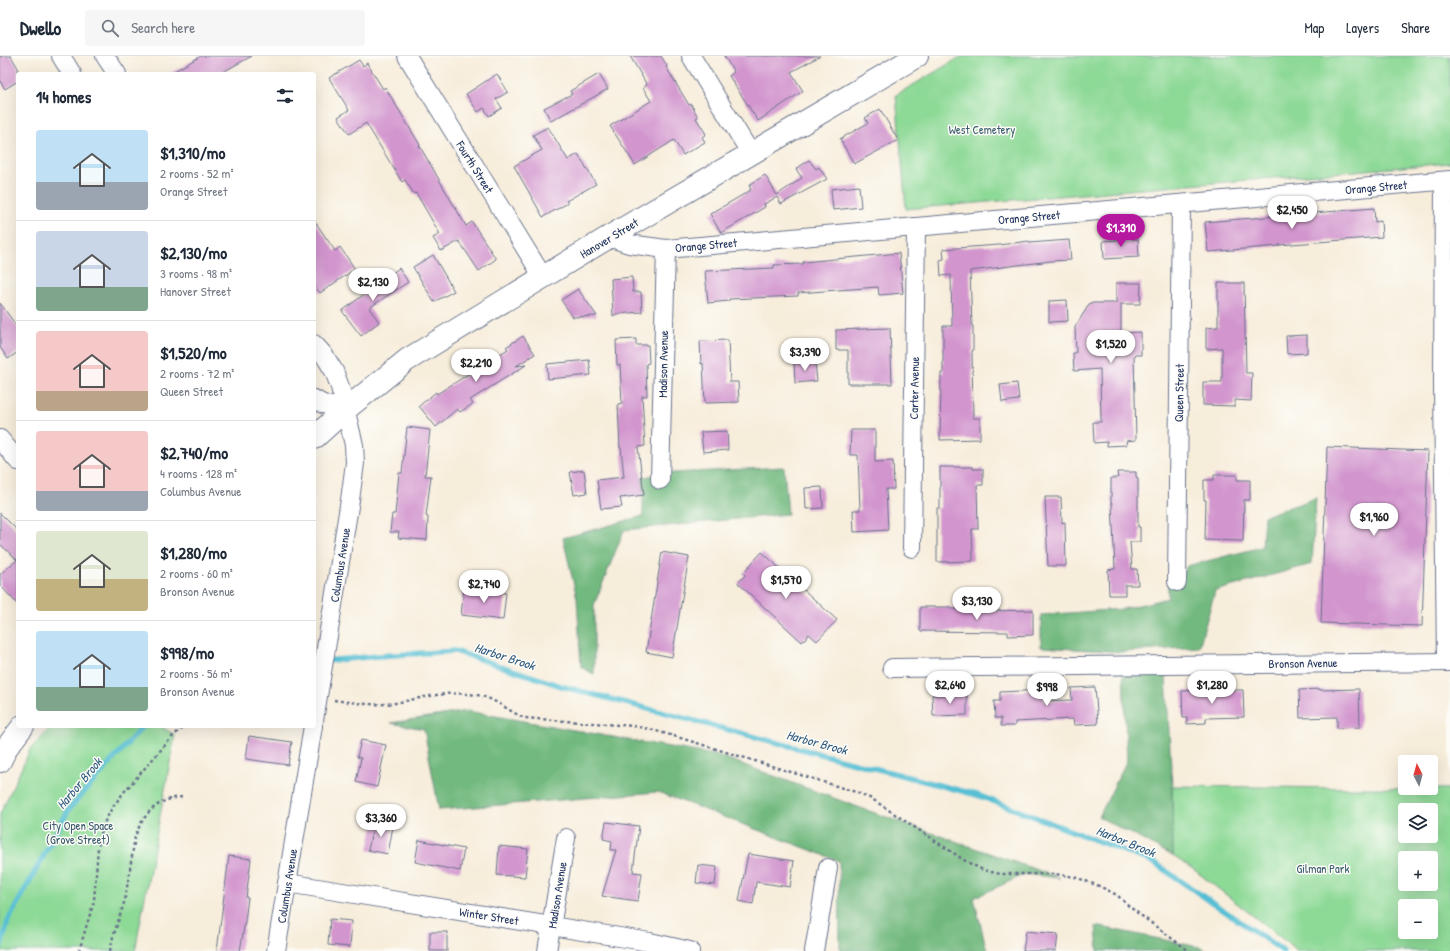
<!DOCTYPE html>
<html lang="en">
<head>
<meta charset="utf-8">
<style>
  :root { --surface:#fff; --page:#f6f6f7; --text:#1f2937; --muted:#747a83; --line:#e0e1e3; --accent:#b5179e }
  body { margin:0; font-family:"Patrick Hand",sans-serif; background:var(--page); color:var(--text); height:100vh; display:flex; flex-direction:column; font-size:15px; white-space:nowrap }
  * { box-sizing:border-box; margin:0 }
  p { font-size:13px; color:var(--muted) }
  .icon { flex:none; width:22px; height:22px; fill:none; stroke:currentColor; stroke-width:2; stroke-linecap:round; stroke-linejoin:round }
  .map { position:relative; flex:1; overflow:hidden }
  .sheet { position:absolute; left:16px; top:16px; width:300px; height:656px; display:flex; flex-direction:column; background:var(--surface); border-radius:4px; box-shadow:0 4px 16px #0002 }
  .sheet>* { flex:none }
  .needle { width:26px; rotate:354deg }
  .controls { position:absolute; left:1398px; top:699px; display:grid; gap:8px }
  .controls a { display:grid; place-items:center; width:40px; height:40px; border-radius:4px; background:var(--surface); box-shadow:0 4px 16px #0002; font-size:20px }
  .price { position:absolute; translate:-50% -34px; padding:0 9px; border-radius:14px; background:#fff; color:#222; font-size:13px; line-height:26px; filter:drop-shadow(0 1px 2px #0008) }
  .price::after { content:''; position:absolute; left:50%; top:24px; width:12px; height:9px; margin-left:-6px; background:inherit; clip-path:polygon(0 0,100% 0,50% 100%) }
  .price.active { background:var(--accent); color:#fff }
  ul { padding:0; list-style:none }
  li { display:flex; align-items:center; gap:12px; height:100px; padding:0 20px }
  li+li { border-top:1px solid var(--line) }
  li span { display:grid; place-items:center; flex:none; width:112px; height:80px; border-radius:4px; color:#555 }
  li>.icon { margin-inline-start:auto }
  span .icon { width:48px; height:48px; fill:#fffc; stroke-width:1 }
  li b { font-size:17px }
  h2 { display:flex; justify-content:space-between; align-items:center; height:48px; padding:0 20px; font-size:17px }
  header { display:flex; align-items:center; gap:24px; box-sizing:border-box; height:56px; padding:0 20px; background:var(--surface); border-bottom:1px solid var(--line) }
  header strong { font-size:19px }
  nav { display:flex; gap:22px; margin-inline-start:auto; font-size:14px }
  .search { width:280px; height:36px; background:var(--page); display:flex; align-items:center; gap:10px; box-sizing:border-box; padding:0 14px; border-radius:4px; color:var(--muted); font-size:15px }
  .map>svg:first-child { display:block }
</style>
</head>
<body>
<header>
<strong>Dwello</strong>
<div class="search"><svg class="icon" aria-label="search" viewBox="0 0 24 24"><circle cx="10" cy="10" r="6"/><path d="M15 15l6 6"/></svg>Search here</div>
<nav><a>Map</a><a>Layers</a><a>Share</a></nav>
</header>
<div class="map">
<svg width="1450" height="895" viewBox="0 0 1450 895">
  <rect width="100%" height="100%" fill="#fdfcf7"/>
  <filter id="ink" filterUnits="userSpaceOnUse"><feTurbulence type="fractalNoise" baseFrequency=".025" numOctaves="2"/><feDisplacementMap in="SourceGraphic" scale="8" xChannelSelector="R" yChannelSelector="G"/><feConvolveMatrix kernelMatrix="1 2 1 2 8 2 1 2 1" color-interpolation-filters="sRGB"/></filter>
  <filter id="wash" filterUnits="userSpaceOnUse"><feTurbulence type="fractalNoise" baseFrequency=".012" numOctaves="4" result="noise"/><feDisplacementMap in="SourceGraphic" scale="16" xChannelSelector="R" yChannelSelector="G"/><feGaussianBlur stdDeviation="0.9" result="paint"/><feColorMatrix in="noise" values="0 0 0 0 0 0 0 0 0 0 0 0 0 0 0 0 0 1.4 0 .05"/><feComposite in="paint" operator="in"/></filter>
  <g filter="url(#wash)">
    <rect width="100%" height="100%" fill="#f7eddb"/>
    <g fill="#8dd996" stroke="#54847a" fill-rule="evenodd">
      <polygon points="962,0 1450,0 1450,107 906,153 896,39"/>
      <polygon points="52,670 160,670 175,679 135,895 0,895 0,758 30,694"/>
      <path d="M1172 730 1450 733V895H1298L1193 813 1173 800ZM1405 754H1431V780H1405ZM1405 802H1431V828H1405ZM1405 850H1431V876H1405Z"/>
    </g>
    <g fill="#72b97f" stroke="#46746e">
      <polygon points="784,411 788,458 624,474 594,549 594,618 581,611 577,542 563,482 643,460 643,421 673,417"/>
      <polygon points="1316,442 1312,508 1215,535 1199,591 1122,596 1041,591 1041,559 1123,553 1168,542 1168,530 1177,526 1187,510 1262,491 1264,460"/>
      <polygon points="1123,619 1166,620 1172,730 1173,800 1099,761 1127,704"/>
      <polygon points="467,655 720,700 858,751 1060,822 1025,818 974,842 987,895 840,895 839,805 658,736 439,754 424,673 391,667"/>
      <polygon points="1096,870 1199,891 1207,895 1098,895"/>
    </g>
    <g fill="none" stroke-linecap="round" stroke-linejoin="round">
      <g stroke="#57bfd4" stroke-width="5.5">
        <polyline points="314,606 378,600 455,595 561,630 977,739 1153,806 1283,895"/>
        <polyline points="0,892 8,865 69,753 143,670"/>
      </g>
    </g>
    <g id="blocks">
      <g fill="#d295ce">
        <polygon points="0,0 11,0 18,12 18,25 5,33 0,25"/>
        <polygon points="201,0 252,0 219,18 169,18"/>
        <polygon points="630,0 661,0 667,10 666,11 689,49 691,48 698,61 696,62 706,78 702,81 705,86 683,99 674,84 635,109 610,70 651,45 643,32 647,29"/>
        <polygon points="724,0 820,0 791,16 803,35 758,65 729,20 734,16"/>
        <polygon points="359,4 363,10 367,7 383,33 385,31 420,89 419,89 466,170 472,166 496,203 479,215 459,185 441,195 433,182 440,178 416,137 414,138 405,124 402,126 366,67 349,78 338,61 349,54 329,22"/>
        <polygon points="497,18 508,36 496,43 502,52 489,60 484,52 478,56 466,38"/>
        <polygon points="599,18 608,33 551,65 544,52 572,38 570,35"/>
        <polygon points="880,53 898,84 854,108 840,83 868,67 865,62"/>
        <polygon points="548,71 568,104 578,98 596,128 566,145 568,147 543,161 514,110 542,94 533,79"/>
        <polygon points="809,104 816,113 819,111 827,123 781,148 777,141 764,148 765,151 721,177 710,158 751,134 749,129 765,119 777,139 802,122 796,113"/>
        <polygon points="859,130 861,151 833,154 831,133"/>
        <polygon points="1374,152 1375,166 1381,165 1382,181 1279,189 1279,190 1208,196 1205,166"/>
        <polygon points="314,164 335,195 340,191 355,213 320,237 314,229"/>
        <polygon points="1117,180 1132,180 1132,183 1138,183 1139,201 1104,203 1103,185 1117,184"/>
        <polygon points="1069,184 1071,204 1051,205 970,215 972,270 973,270 973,295 972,295 973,362 980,362 980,383 940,384 941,317 943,317 943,270 952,270 951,219 941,220 940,204 944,203 943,193 999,189 1029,185 1029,187"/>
        <polygon points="899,197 903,237 879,239 878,231 798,237 798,240 729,243 729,245 708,247 705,215 774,212 774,209 803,208 803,206"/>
        <polygon points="433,199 454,235 434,246 413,211"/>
        <polygon points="399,212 408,226 369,252 379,266 361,280 342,255"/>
        <polygon points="632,221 633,236 641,236 642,256 616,258 613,260 611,223"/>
        <polygon points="1116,227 1141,227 1140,248 1121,248 1121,277 1141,276 1141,299 1134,299 1136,384 1126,385 1127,389 1107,390 1107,386 1094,387 1093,366 1101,366 1100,313 1074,315 1073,297 1076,297 1075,271 1090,247 1116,247"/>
        <polygon points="1218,227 1244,227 1246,317 1252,317 1251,345 1235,344 1235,350 1203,349 1203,326 1222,326 1222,292 1206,293 1206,272 1218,271"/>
        <polygon points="578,233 597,260 573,261 561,244"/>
        <polygon points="1067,244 1068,265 1049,266 1049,245"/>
        <polygon points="0,247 18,272 18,296 8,303 0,291"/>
        <polygon points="890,272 892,328 848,328 848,294 836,294 836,274"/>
        <polygon points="1307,279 1307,297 1287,298 1286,280"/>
        <polygon points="523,280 535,298 516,310 526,309 470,344 473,348 460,356 457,353 436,371 419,350 436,336 437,338 508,293 506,291"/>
        <polygon points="636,283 636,289 648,289 649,307 646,308 647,340 642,340 645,390 638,391 644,439 620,442 622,451 601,453 597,424 624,421 621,392 620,392 618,348 622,347 620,309 617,309 616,284"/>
        <polygon points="728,284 730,326 738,326 739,346 705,347 703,307 701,308 700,285"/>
        <polygon points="589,304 591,319 548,323 547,308"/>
        <polygon points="815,306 817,325 795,327 794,307"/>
        <polygon points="1017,327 1019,344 1002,346 1000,329"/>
        <polygon points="407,371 430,374 425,420 431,420 426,460 428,461 427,484 398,482 399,476 390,476 392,458 395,458 399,417 402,417"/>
        <polygon points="851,374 875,374 875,406 893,405 894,433 886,433 888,474 854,476 853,454 860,454 858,399 850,399"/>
        <polygon points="727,375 728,394 703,396 701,376"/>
        <polygon points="1327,391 1428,395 1422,570 1321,567"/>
        <polygon points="940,411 973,411 973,413 983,413 983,429 977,429 978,473 972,473 973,505 937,506 937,452 940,452"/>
        <polygon points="584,414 587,437 574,439 570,416"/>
        <polygon points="1117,416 1136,416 1136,421 1138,423 1138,471 1140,471 1140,486 1130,486 1132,513 1137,513 1138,529 1125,529 1125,539 1109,539 1108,514 1115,513 1112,447 1111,447 1111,422 1118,422"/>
        <polygon points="1214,419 1237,419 1237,424 1250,424 1250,444 1244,444 1243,485 1205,484 1206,444 1204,444 1204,424 1214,424"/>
        <polygon points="822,431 823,452 806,453 805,432"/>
        <polygon points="1045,441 1061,441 1062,467 1065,466 1066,510 1048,510"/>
        <polygon points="0,457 18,475 18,549 0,529 0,518 17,504 0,488"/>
        <polygon points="662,496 689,501 672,601 646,596"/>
        <polygon points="762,496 837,564 817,585 809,578 802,586 738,527 745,519 743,517"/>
        <polygon points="464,532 506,537 503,564 461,559"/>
        <polygon points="920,551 951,551 951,553 990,553 990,555 1033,554 1033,579 1008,580 1008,576 920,575"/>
        <polygon points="1095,631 1098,668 1074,669 1073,663 1015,666 1015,670 1001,670 1001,662 995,662 994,645 1000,645 1000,636 1043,634 1044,645 1072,644 1071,632"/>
        <polygon points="1320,633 1320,634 1359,633 1360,671 1337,672 1337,661 1300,662 1299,634"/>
        <polygon points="1205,634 1243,634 1244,661 1206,662 1206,667 1187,668 1187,662 1183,662 1182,635"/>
        <polygon points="967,638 967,659 933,660 932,639"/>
        <polygon points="249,680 292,686 288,709 246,703"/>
        <polygon points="361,684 386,689 377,731 356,726 361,702 357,701"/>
        <polygon points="374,766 393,770 388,798 368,794"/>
        <polygon points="606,766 639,770 633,816 642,817 638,845 602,840 616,794 611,794 612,785 603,783"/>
        <polygon points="419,784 464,793 460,815 415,806"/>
        <polygon points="499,790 528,793 525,821 497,819"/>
        <polygon points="748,798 794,805 790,831 756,826 753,848 739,845"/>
        <polygon points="229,800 251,803 246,842 248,842 245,865 240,895 217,895"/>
        <polygon points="698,809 717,811 715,829 696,827"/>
        <polygon points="330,863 352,865 350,891 328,889"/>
        <polygon points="1026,875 1058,878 1056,895 1023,895"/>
        <rect x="430" y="876" width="17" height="19"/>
      </g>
    </g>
  </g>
  <g filter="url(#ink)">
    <use href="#blocks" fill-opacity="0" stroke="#68728a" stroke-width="1"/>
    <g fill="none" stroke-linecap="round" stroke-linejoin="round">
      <defs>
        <g id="minor">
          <polyline points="61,0 72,18"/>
          <polyline points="105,0 117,18"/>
          <polyline points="407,0 543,221"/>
          <polyline points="691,0 751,98"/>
          <polyline points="1444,125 1443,328 1446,606"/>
          <polyline points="609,181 629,188 666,193 1450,124"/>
          <polyline points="314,288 324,299 334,315 340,331 354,389 355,407 350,444 328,580"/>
          <polyline points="314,343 323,348 345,354"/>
          <polyline points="0,383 18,405"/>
          <polyline points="660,424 666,193"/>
          <polyline points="912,492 916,171"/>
          <polyline points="1177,526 1181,148"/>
          <polyline points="892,612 1450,606"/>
          <polyline points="287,827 650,886 690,895"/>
          <polyline points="276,895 313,670"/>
          <polyline points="547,895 566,782"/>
          <polyline points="814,895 828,812"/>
        </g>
        <g id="major">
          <polyline points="314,382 345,354 407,304 609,181 917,0"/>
          <polyline points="0,705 7,691 23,670"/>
        </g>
      </defs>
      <use href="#minor" stroke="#68728a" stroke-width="20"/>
      <use href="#major" stroke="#68728a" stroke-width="24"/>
      <g stroke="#68728a" stroke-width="2.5" stroke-dasharray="3 3" stroke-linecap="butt">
        <path d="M334 644C354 647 374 650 395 647 422 642 448 634 476 639 494 641 509 656 525 662L633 670 649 673 674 680 859 737 872 743 967 806 983 814 1000 818H1055L1075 821 1099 830 1117 839 1131 852 1189 895"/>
        <polyline points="79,895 94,845 98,791 103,769 112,752 124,736 173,680 185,670"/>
        <path d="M110 895 113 881 125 844 135 781C143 758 157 743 182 741"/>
      </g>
      <use href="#minor" stroke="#fff" stroke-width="18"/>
      <use href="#major" stroke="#fff" stroke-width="22"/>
      <defs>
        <polyline id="minor-bridge" points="314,664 328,580"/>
      </defs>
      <use href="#minor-bridge" stroke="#68728a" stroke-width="20" stroke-linecap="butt"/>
      <use href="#minor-bridge" stroke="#fff" stroke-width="18"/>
    </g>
  </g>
  <g text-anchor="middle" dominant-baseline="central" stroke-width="3" stroke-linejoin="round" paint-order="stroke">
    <g font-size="12" fill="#385a6c" stroke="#fdfcf7">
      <text x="982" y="73">West Cemetery</text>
      <text x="78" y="769">City Open Space<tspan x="78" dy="14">(Grove Street)</tspan></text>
      <text x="1323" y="812">Gilman Park</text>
    </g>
    <g font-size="12" fill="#1b2f5e" stroke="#fdfcf7">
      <text transform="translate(475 111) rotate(58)">Fourth Street</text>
      <text transform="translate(1376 131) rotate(-5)">Orange Street</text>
      <text transform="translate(1029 161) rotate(-5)">Orange Street</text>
      <text transform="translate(609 182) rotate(-31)">Hanover Street</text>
      <text transform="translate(706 189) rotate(-5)">Orange Street</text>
      <text transform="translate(663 308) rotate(-89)">Madison Avenue</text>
      <text transform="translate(914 332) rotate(-89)">Carter Avenue</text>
      <text transform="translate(1179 337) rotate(-89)">Queen Street</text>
      <text transform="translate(340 509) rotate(-81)">Columbus Avenue</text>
      <text transform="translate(1303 607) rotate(-1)">Bronson Avenue</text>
      <text transform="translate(287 830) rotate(-81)">Columbus Avenue</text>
      <text transform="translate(557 839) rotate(-81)">Madison Avenue</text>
      <text transform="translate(489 860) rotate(9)">Winter Street</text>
    </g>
    <g font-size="13" font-style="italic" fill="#2d5a81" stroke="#fdfcf7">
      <text transform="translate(505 600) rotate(18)">Harbor Brook</text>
      <text transform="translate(817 686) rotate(15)">Harbor Brook</text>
      <text transform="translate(79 727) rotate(-50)">Harbor Brook</text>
      <text transform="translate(1126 785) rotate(22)">Harbor Brook</text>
    </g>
  </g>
</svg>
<div class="controls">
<a><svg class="needle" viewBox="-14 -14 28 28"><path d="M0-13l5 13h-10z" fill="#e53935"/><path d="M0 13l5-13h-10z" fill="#747a83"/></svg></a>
<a><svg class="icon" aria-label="layers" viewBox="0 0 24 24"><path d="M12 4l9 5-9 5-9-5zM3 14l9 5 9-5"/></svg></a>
<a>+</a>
<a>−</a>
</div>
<b class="price" style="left:1292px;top:174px">$2,450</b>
<b class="price active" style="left:1121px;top:192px">$1,310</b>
<b class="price" style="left:373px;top:246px">$2,130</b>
<b class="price" style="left:1111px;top:308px">$1,520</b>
<b class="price" style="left:805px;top:316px">$3,390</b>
<b class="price" style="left:476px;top:327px">$2,210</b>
<b class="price" style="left:1374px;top:481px">$1,960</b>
<b class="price" style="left:786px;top:544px">$1,570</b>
<b class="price" style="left:484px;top:548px">$2,740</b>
<b class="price" style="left:977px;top:565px">$3,130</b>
<b class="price" style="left:950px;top:649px">$2,640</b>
<b class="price" style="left:1212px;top:649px">$1,280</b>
<b class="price" style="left:1047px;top:651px">$998</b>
<b class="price" style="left:381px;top:782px">$3,360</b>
<section class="sheet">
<h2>14 homes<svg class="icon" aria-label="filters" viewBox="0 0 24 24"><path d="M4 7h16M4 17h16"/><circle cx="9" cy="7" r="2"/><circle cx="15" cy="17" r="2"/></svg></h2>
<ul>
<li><span style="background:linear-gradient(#bfe0f5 65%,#9aa5b1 0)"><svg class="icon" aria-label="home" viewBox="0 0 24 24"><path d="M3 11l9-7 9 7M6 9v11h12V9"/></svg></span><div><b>$1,310/mo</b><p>2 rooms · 52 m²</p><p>Orange Street</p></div></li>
<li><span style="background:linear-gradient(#c9d6e8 70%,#7fa58c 0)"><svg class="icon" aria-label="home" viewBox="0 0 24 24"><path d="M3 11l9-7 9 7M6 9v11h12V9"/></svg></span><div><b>$2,130/mo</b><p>3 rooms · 98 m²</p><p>Hanover Street</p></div></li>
<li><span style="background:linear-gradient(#f6c9c9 75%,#b9a48a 0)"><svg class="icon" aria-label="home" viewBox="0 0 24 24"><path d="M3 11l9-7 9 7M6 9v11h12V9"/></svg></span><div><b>$1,520/mo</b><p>2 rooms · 72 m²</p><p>Queen Street</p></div></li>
<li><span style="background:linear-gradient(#f6c9c9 75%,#9aa5b1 0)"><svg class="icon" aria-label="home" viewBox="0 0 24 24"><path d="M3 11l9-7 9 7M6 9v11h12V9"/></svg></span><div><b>$2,740/mo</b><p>4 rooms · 128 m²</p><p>Columbus Avenue</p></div></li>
<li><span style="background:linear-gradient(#dfe7d0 60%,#c2b280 0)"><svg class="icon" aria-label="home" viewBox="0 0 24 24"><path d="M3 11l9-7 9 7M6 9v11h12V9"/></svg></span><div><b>$1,280/mo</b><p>2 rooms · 60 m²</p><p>Bronson Avenue</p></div></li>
<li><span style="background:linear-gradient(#bfe0f5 70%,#7fa58c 0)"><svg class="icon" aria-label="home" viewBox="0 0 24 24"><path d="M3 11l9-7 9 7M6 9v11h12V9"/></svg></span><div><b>$998/mo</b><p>2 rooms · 56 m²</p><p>Bronson Avenue</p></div></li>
</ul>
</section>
</div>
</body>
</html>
